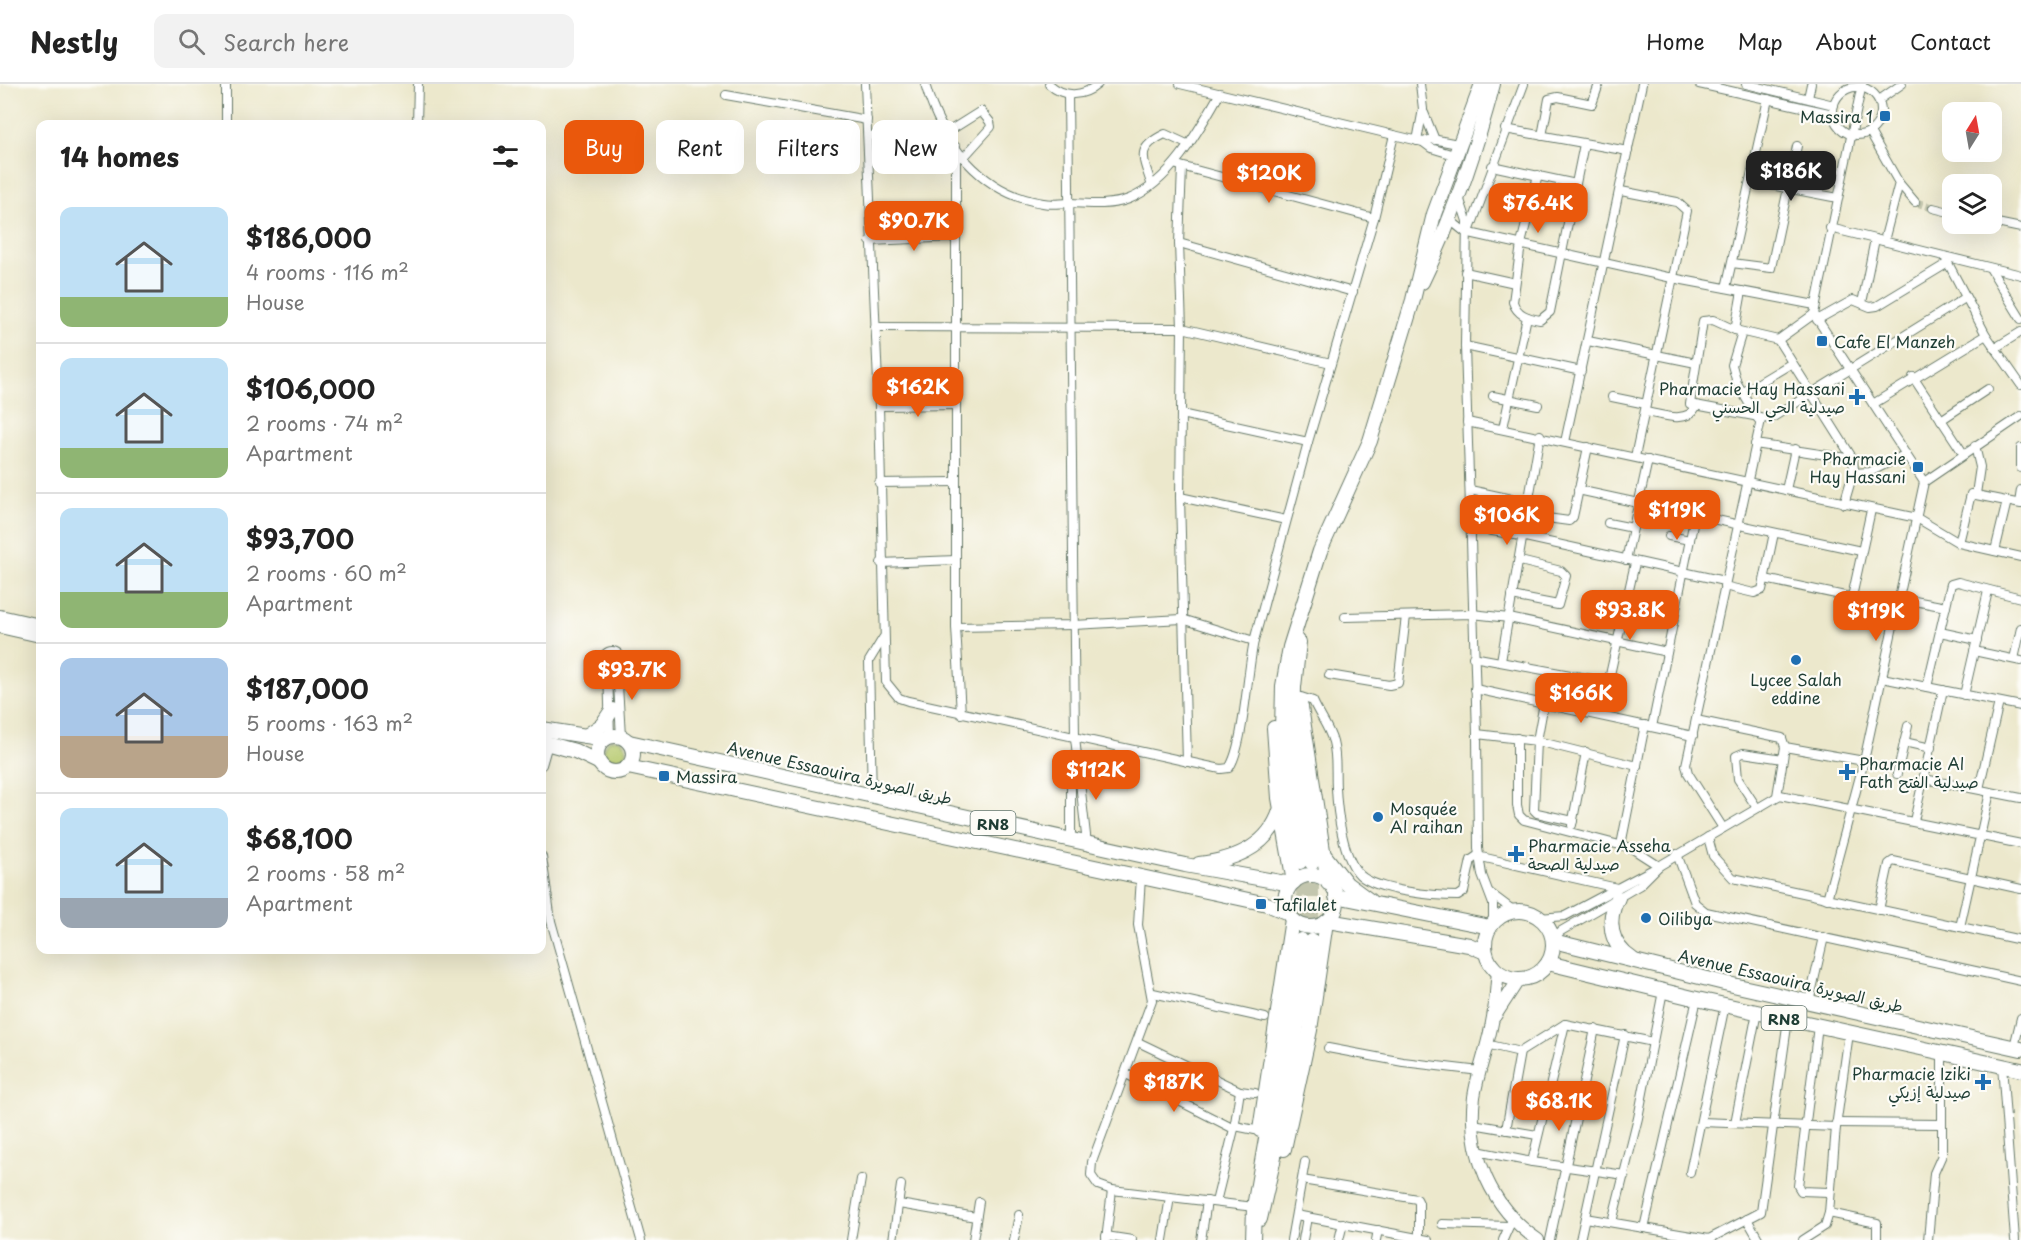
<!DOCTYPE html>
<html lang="en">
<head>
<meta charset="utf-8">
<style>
  :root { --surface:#fff; --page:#f2f2f2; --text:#222; --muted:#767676; --line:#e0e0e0; --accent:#ea580c }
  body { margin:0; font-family:"Playpen Sans","Playpen Sans Arabic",sans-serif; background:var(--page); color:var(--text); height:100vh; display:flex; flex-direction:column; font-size:22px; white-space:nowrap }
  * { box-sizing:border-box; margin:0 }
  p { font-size:20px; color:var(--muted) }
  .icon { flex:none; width:33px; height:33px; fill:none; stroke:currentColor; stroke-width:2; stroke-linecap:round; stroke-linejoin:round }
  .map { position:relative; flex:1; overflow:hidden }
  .details { position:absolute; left:36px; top:36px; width:510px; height:834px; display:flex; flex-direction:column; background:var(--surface); border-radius:12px; box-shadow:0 6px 24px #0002 }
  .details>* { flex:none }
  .banner { position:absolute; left:564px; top:36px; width:570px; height:54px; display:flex; gap:12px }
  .needle { width:39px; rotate:11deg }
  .tools { position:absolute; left:1942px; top:18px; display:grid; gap:12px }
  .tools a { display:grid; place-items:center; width:60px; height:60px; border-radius:12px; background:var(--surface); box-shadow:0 6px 24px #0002; font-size:30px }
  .price { position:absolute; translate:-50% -51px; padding:0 14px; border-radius:12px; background:var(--accent); color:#fff; font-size:20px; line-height:39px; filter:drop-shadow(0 2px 3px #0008) }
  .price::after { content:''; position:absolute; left:50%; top:36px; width:18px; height:14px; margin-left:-9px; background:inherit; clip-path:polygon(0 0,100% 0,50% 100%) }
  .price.on { background:#222; color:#fff }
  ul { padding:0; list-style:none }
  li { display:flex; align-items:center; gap:18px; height:150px; padding:0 24px }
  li+li { border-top:2px solid var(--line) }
  li span { display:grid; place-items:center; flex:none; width:168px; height:120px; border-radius:12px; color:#555 }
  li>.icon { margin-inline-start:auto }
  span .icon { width:72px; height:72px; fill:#fffc; stroke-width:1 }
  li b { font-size:26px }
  h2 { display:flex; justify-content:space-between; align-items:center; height:72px; padding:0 24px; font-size:26px }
  .chip { padding:0 21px; border-radius:12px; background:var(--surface); box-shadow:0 6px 24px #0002; font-size:21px; line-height:54px }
  .chip.on { background:var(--accent); color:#fff }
  header { display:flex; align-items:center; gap:36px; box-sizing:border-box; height:84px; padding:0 30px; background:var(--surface); border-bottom:2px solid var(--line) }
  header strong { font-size:28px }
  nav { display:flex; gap:33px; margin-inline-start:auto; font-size:21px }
  .search { width:420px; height:54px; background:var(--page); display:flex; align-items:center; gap:15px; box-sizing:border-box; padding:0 21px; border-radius:12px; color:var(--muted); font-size:22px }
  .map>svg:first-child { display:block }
</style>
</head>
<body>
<header>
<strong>Nestly</strong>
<div class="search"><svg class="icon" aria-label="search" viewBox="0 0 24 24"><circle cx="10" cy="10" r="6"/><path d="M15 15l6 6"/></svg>Search here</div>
<nav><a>Home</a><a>Map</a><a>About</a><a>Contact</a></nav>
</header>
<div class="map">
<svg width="2021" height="1156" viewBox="0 0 2021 1156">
  <rect width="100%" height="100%" fill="#fdfcf7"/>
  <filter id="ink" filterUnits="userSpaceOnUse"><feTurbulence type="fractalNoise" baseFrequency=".0167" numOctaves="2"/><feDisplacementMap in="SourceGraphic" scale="12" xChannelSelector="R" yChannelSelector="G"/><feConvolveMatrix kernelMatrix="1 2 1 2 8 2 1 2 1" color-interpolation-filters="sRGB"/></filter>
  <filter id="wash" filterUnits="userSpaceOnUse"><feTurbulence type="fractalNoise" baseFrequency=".008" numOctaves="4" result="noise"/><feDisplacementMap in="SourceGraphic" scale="24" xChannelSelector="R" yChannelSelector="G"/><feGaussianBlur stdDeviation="1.35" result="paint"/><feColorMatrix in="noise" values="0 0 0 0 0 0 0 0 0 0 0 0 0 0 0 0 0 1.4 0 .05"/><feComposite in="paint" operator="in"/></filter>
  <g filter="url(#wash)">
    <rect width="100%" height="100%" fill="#ece8cc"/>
    <circle fill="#b6c96d" stroke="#6a8350" stroke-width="1.5" cx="615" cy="667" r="12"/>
  </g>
  <g filter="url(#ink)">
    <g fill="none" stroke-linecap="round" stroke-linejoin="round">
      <polyline stroke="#c3c6ae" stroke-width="8" stroke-dasharray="8 4" stroke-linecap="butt" points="1915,118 1933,124"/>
      <g stroke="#c3c6ae" stroke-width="14" stroke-dasharray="14 7" stroke-linecap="butt">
        <polyline points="1300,778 1304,817 1301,856"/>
        <polyline points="1312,779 1312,857"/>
      </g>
      <defs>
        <g id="street">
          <path d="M865 0 879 322 886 598 899 614 908 617 1221 685 1229 684C1244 662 1247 588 1254 557L1308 358 1374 134 1394 51"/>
          <path d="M925 0C941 57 981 110 1043 119 1052 121 1061 119 1070 119 1089 120 1111 122 1129 115 1171 98 1199 46 1220 9"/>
          <path d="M1049 0C1064 14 1083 13 1098 0"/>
          <polyline points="1180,0 1423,58 1431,64 1454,71"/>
          <polyline points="1699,0 1833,30"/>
          <polyline points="1746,0 1834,21"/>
          <circle cx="1857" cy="27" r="24"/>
          <polyline points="1068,10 1075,654 1087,760"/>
          <polyline points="726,11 867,36"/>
          <polyline points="1808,14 1811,0"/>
          <polyline points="1879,16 1902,0"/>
          <polyline points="1424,29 1435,56"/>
          <polyline points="226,40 226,0"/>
          <polyline points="417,40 418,0"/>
          <polyline points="1505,45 1628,67"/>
          <polyline points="1870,48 1899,99 1915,118"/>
          <polyline points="868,52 946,49 981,27 990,38 991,43 963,74"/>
          <polyline points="1542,52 1549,15 1558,13 1592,20 1599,0"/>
          <polyline points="1417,57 1423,25 1420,0"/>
          <polyline points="1423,58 1432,55 1458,60"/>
          <polyline points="956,63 956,543 961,630"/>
          <polyline points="1177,81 1374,134"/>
          <polyline points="1492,82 1576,100"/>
          <polyline points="1182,84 1179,159 1182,244 1180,413 1187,678"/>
          <path d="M1538 91 1521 160 1513 218C1517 231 1528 234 1540 236L1550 228 1584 60"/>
          <polyline points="1750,97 1838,114"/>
          <path d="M1151 99C1143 74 1135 64 1165 50L1189 61"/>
          <polyline points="1621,107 1677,118 1687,127 1635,373"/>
          <polyline points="1459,113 1467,137 1465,262 1477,650 1478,764 1482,791 1493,820 1493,838"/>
          <polyline points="1933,124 1953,129"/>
          <polyline points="1450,136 1465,148 1672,194 1815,221"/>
          <polyline points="1992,138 2021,144"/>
          <polyline points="1830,144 2021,191"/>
          <polyline points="1469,148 1524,0"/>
          <polyline points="870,157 956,153"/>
          <polyline points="1884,157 1899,99"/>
          <polyline points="1179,159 1353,208"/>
          <polyline points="1732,179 1771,184 1797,62"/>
          <polyline points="1948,179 1986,251 2021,301"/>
          <polyline points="1990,184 2021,235"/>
          <polyline points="1465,188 1515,199"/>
          <polyline points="1726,204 1768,15"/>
          <polyline points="1862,219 1875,155"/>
          <polyline points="1814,230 1778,256 1853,375 1854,386 1844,420"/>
          <polyline points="1817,236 1853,216 1870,223 1877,222 1948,179 1945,173"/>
          <polyline points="875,243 1182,244 1331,279"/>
          <polyline points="1735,246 1742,207"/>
          <polyline points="1742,248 1732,281 1737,299 1758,335"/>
          <polyline points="1778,256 1735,246 1713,236 1703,237 1690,320 1770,335 1965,214"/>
          <polyline points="1588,257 1696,279"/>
          <polyline points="1465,262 1581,287"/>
          <polyline points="1995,264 2021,248"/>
          <polyline points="1913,293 1963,369"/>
          <polyline points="1742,309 1792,279"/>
          <polyline points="1493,312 1538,321"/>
          <polyline points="1612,313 1646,320"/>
          <polyline points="1873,320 1986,251"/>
          <polyline points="879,322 956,321"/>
          <path d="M1645 328C1661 330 1686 341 1696 323"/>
          <polyline points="1181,330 1308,358"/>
          <polyline points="1941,336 1988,305"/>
          <polyline points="1467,338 1917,434 1959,459 2021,473"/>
          <polyline points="1503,344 1527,233"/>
          <polyline points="1565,358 1642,0"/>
          <polyline points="1755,360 1853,375"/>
          <polyline points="1975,362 1980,383 1976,410"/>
          <polyline points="2021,364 2021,384"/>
          <polyline points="1853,389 1870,388 1906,370"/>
          <polyline points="1924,398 2021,332"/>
          <polyline points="879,399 955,398"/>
          <polyline points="1470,406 1526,418"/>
          <polyline points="1578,406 1861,467"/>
          <polyline points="1786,406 1795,365"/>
          <polyline points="1180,413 1286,436"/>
          <polyline points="2019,419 2021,406"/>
          <polyline points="1525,431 1569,437 1573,433 1588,363"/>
          <polyline points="1608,439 1633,444"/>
          <polyline points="1470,443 1521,452 1724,497"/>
          <polyline points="1669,452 1690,456"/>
          <polyline points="1959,459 1971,410 2021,420"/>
          <polyline points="1995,467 2007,417"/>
          <polyline points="1626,476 1648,376"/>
          <polyline points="881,479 956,476"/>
          <polyline points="1765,495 1897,523"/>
          <polyline points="1724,502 1754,509 1762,506 1774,449"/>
          <polyline points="1512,512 1558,521 1566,492 1561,487 1520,477"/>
          <polyline points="1598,512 1626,519"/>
          <polyline points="1852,513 1871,426"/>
          <polyline points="1899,514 1946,523"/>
          <polyline points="1345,533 1472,530 1509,534 1667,568"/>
          <polyline points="956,543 1074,541 1182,535 1254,557"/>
          <polyline points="1940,548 1977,556"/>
          <circle cx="612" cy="576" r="9"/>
          <polyline points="1974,567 2021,577"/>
          <polyline points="1473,573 1608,598"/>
          <polyline points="2014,575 2021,544"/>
          <polyline points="1501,577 1540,351"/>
          <polyline points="617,583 621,653"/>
          <polyline points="608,585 610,653"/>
          <polyline points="1329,591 1389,601 1398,599 1406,532"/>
          <polyline points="1882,594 2021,622"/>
          <polyline points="1927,603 1951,500 1958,498 2021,514"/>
          <polyline points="1475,605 1693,652"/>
          <polyline points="1964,611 1988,507"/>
          <path d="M1301 613 1313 617C1319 631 1329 643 1333 658 1337 673 1335 689 1336 704 1337 727 1343 775 1360 791 1377 807 1435 812 1458 812L1464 808 1471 776 1477 772 1617 804"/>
          <polyline points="1544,619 1537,657 1534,726 1537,729 1573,737"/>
          <polyline points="1601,631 1635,479"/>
          <polyline points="1696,636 1782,654 1785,663 1777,712"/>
          <polyline points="1652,643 1695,431"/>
          <polyline points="1477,650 1537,657 1637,682"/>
          <polyline points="1517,654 1517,721 1519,731 1524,736 1631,764 1659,782"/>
          <polyline points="1904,658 1931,664"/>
          <polyline points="1785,663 1864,677"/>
          <polyline points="542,681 548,660"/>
          <polyline points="1897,690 1908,642"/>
          <polyline points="1924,695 2021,714"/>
          <polyline points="1979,705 1999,618"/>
          <polyline points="872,713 869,577 883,554"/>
          <polyline points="1757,724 1738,695 1736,672 1743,669 1783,675"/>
          <polyline points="1914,737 1943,606"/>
          <polyline points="1572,741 1586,668"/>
          <polyline points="1723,744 1688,689 1686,681 1761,336"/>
          <polyline points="1708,753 1713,772 1733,794 2021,856"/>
          <polyline points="1071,756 1071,704 1076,681"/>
          <polyline points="1621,761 1645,641"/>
          <polyline points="1677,770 1695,819 1706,828 2021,897"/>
          <polyline points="542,773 551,837 641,1156"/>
          <polyline points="1141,793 1138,841 1152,916 1092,1078 1091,1091 1098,1101 1112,1106 1254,1123"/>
          <polyline points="1490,809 1514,827"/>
          <polyline points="1827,815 1864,677 1924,398 1814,230 1862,0"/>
          <polyline points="1879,826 1889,780 1893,777 2021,805"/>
          <polyline points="1539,834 1565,832 1659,782 1780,711 2021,760"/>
          <polyline points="1960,843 1990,708"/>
          <polyline points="1553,855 1561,847 1640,801 1657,784"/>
          <polyline points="1153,909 1265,934"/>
          <polyline points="1809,918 1824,853"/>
          <polyline points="1818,942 1798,1102 1801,1107 1829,1108"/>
          <polyline points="1138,958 1240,1007 1255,1009"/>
          <polyline points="1486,960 1520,968 1565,940 1653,958"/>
          <polyline points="2014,963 2021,934"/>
          <polyline points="1328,964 1403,978 1480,987"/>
          <polyline points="2002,981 2015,1156"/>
          <polyline points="1126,990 1234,1045"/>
          <polyline points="1701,1038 1836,1043"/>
          <polyline points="1735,1039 1757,928"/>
          <polyline points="1836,1039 1941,1040"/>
          <polyline points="1473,1040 1537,1051"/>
          <polyline points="1235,1042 1255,1046"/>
          <polyline points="1506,1046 1520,968"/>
          <polyline points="1477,1067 1532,1078 1625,1091"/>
          <polyline points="1532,1078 1565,940"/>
          <polyline points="1690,1088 1725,921"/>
          <polyline points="1302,1096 1417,1115 1419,1119 1419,1156"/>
          <polyline points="1216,1118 1234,1045 1240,1007"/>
          <polyline points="899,1120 976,1133"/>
          <polyline points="1829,1129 1877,1139 1877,1156"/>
          <polyline points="1296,1131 1428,1156"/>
          <polyline points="1585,1134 1709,1155 1761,1128 1788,935"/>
          <polyline points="1747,1135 1759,1156"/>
          <polyline points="1612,1138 1638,1034 1663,907"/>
          <polyline points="1442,1140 1509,1142"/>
          <polyline points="1644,1144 1697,915"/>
          <polyline points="1106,1152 1132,1156"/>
          <polyline points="851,1156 861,1095"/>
          <polyline points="893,1156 901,1101"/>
          <polyline points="973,1156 979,1118"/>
          <polyline points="1014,1156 1019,1131"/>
          <polyline points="1106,1156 1112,1106"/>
          <polyline points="1163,1156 1170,1113"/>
          <polyline points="1201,1156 1207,1117"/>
          <polyline points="1291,1156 1305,1078"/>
          <polyline points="1303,1156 1307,1133"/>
          <polyline points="1339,1156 1343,1139"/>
          <polyline points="1376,1156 1378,1146"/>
          <polyline points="1503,1156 1511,1138"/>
          <polyline points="1550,1156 1595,945"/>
          <polyline points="1580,1156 1625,951"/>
          <polyline points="1803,1156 1825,1142 1829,1129 1836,1043 1849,949"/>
          <polyline points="1928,1156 1934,1089 1942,1071 1942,968"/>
        </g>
        <g id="secondary">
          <path d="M1498 888C1496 903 1496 918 1493 933 1489 960 1478 986 1474 1013 1467 1069 1492 1125 1538 1156"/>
          <polyline points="1495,932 1519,895"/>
        </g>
        <g id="primary">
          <path d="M1422 198C1453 134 1475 69 1493 0"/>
          <polyline points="0,533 40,542"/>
          <polyline points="0,542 40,551"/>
          <polyline points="1299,558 1294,603 1293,643 1312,779"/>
          <polyline points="1301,623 1328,799"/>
          <polyline points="1274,644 1279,714 1294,798"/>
          <polyline points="542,645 605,655"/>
          <circle cx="615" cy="670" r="18"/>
          <polyline points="586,652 602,641 612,626"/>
          <polyline points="542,658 575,667 598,678"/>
          <polyline points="629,658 1185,781 1291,800"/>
          <polyline points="628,683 1267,820 1288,829"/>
          <polyline points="1325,772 1347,800 1370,817"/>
          <polyline points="1300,778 1282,647 1283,602 1290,563 1320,467 1370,357 1413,216 1434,130 1482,0"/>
          <path d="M1199 780C1235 776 1268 763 1280 727"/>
          <circle cx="1311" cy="817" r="26"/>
          <polyline points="1336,812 1490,843"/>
          <path d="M1618 814C1606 836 1610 861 1632 875"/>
          <circle cx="1519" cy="861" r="34"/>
          <polyline points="1328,837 1469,861 1485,868"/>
          <polyline points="1553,857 1724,899 2021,965"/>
          <polyline points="1548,879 1697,915 2021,986"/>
          <polyline points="1260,1046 1292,835"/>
          <polyline points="1284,1065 1310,946 1326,838"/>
          <polyline points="1260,1135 1273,1078 1312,857"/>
          <polyline points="1253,1156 1254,1123 1301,856"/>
        </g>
      </defs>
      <use href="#street" stroke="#677969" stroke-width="10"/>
      <use href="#secondary" stroke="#677969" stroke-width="14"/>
      <use href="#primary" stroke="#677969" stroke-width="16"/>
      <use href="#street" stroke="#fff" stroke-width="8"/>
      <use href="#secondary" stroke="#fff" stroke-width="12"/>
      <use href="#primary" stroke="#fff" stroke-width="14"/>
    </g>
  </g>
  <g fill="#1f6fb2" stroke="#fdfcf7" stroke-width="2">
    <rect x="1879" y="26" width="12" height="12" rx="3"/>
    <rect x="1816" y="251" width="12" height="12" rx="3"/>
    <path d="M1854 304h6v6h6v6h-6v6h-6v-6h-6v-6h6z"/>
    <rect x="1912" y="377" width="12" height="12" rx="3"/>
    <circle cx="1796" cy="576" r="6"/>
    <path d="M1844 679h6v6h6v6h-6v6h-6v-6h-6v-6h6z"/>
    <rect x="658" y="686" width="12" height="12" rx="3"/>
    <circle cx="1378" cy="733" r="6"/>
    <path d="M1513 761h6v6h6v6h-6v6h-6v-6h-6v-6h6z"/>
    <rect x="1255" y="814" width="12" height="12" rx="3"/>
    <circle cx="1646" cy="834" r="6"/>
    <path d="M1980 989h6v6h6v6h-6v6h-6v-6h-6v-6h6z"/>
  </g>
  <g text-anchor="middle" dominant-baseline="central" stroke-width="4.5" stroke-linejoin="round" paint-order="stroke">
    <g fill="#fdfcf7" stroke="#62766e" stroke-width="1.5">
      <rect x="970.5" y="727" width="45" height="24" rx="4.5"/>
      <rect x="1761.5" y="922" width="45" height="24" rx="4.5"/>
    </g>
    <g font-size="15" font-weight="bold" fill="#1f3d34">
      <text x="993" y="739">RN8</text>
      <text x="1784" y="934">RN8</text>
    </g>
    <g font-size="16" fill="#1f3d34" stroke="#fdfcf7" text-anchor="start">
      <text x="1873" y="32" text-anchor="end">Massira 1</text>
      <text x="1834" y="257">Cafe El Manzeh</text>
      <text x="1845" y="304" text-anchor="end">Pharmacie Hay Hassani<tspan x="1845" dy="18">صيدلية الحي الحسني</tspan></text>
      <text x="1906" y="374" text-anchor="end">Pharmacie<tspan x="1906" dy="18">Hay Hassani</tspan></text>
      <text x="1796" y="595" text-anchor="middle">Lycee Salah<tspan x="1796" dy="18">eddine</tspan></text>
      <text x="1859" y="679">Pharmacie Al<tspan x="1859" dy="18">Fath صيدلية الفتح</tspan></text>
      <text x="676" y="692">Massira</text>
      <text x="1390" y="724">Mosquée<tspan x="1390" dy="18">Al raihan</tspan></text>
      <text x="1528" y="761">Pharmacie Asseha<tspan x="1528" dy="18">صيدلية الصحة</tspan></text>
      <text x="1273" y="820">Tafilalet</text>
      <text x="1658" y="834">Oilibya</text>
      <text x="1971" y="989" text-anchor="end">Pharmacie Iziki<tspan x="1971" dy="18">صيدلية إزيكي</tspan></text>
    </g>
    <g font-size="16" fill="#1f3d34" stroke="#fdfcf7">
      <text transform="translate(840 688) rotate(13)">Avenue Essaouira طريق الصويرة</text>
      <text transform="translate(1791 896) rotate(13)">Avenue Essaouira طريق الصويرة</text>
    </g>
  </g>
</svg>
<div class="tools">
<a><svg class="needle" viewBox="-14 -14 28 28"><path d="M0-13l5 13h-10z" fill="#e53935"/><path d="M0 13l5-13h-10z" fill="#767676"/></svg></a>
<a><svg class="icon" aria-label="layers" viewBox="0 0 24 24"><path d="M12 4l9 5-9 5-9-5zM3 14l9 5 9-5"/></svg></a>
</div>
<b class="price on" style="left:1791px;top:118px">$186K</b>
<b class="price" style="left:1269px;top:120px">$120K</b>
<b class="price" style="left:1538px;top:150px">$76.4K</b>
<b class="price" style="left:914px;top:168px">$90.7K</b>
<b class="price" style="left:918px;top:334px">$162K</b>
<b class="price" style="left:1677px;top:457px">$119K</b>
<b class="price" style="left:1507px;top:462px">$106K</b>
<b class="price" style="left:1630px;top:557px">$93.8K</b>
<b class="price" style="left:1876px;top:558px">$119K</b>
<b class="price" style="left:632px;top:617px">$93.7K</b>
<b class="price" style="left:1581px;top:640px">$166K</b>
<b class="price" style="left:1096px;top:717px">$112K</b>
<b class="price" style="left:1174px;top:1029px">$187K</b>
<b class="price" style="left:1559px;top:1048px">$68.1K</b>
<div class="banner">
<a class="chip on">Buy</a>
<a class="chip">Rent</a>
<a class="chip">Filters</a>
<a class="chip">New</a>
</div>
<section class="details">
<h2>14 homes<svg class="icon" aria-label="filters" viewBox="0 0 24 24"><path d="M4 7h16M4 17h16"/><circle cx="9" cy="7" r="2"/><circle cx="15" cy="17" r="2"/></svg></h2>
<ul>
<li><span style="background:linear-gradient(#bfe0f5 75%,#8fb573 0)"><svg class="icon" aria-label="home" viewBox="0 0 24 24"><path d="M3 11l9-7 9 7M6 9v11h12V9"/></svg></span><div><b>$186,000</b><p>4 rooms · 116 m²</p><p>House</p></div></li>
<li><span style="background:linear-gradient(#bfe0f5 75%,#8fb573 0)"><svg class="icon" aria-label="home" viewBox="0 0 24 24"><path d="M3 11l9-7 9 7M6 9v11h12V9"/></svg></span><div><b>$106,000</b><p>2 rooms · 74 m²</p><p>Apartment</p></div></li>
<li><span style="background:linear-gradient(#bfe0f5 70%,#8fb573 0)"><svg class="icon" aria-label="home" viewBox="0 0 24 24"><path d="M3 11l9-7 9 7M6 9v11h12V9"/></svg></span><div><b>$93,700</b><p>2 rooms · 60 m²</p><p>Apartment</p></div></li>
<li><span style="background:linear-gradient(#a9c7e8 65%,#b9a48a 0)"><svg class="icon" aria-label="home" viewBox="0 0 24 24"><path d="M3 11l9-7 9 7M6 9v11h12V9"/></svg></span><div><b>$187,000</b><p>5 rooms · 163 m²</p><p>House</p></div></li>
<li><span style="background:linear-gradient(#bfe0f5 75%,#9aa5b1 0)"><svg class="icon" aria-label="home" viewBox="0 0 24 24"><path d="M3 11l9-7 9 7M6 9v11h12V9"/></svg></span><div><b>$68,100</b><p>2 rooms · 58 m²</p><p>Apartment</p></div></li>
</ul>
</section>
</div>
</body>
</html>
